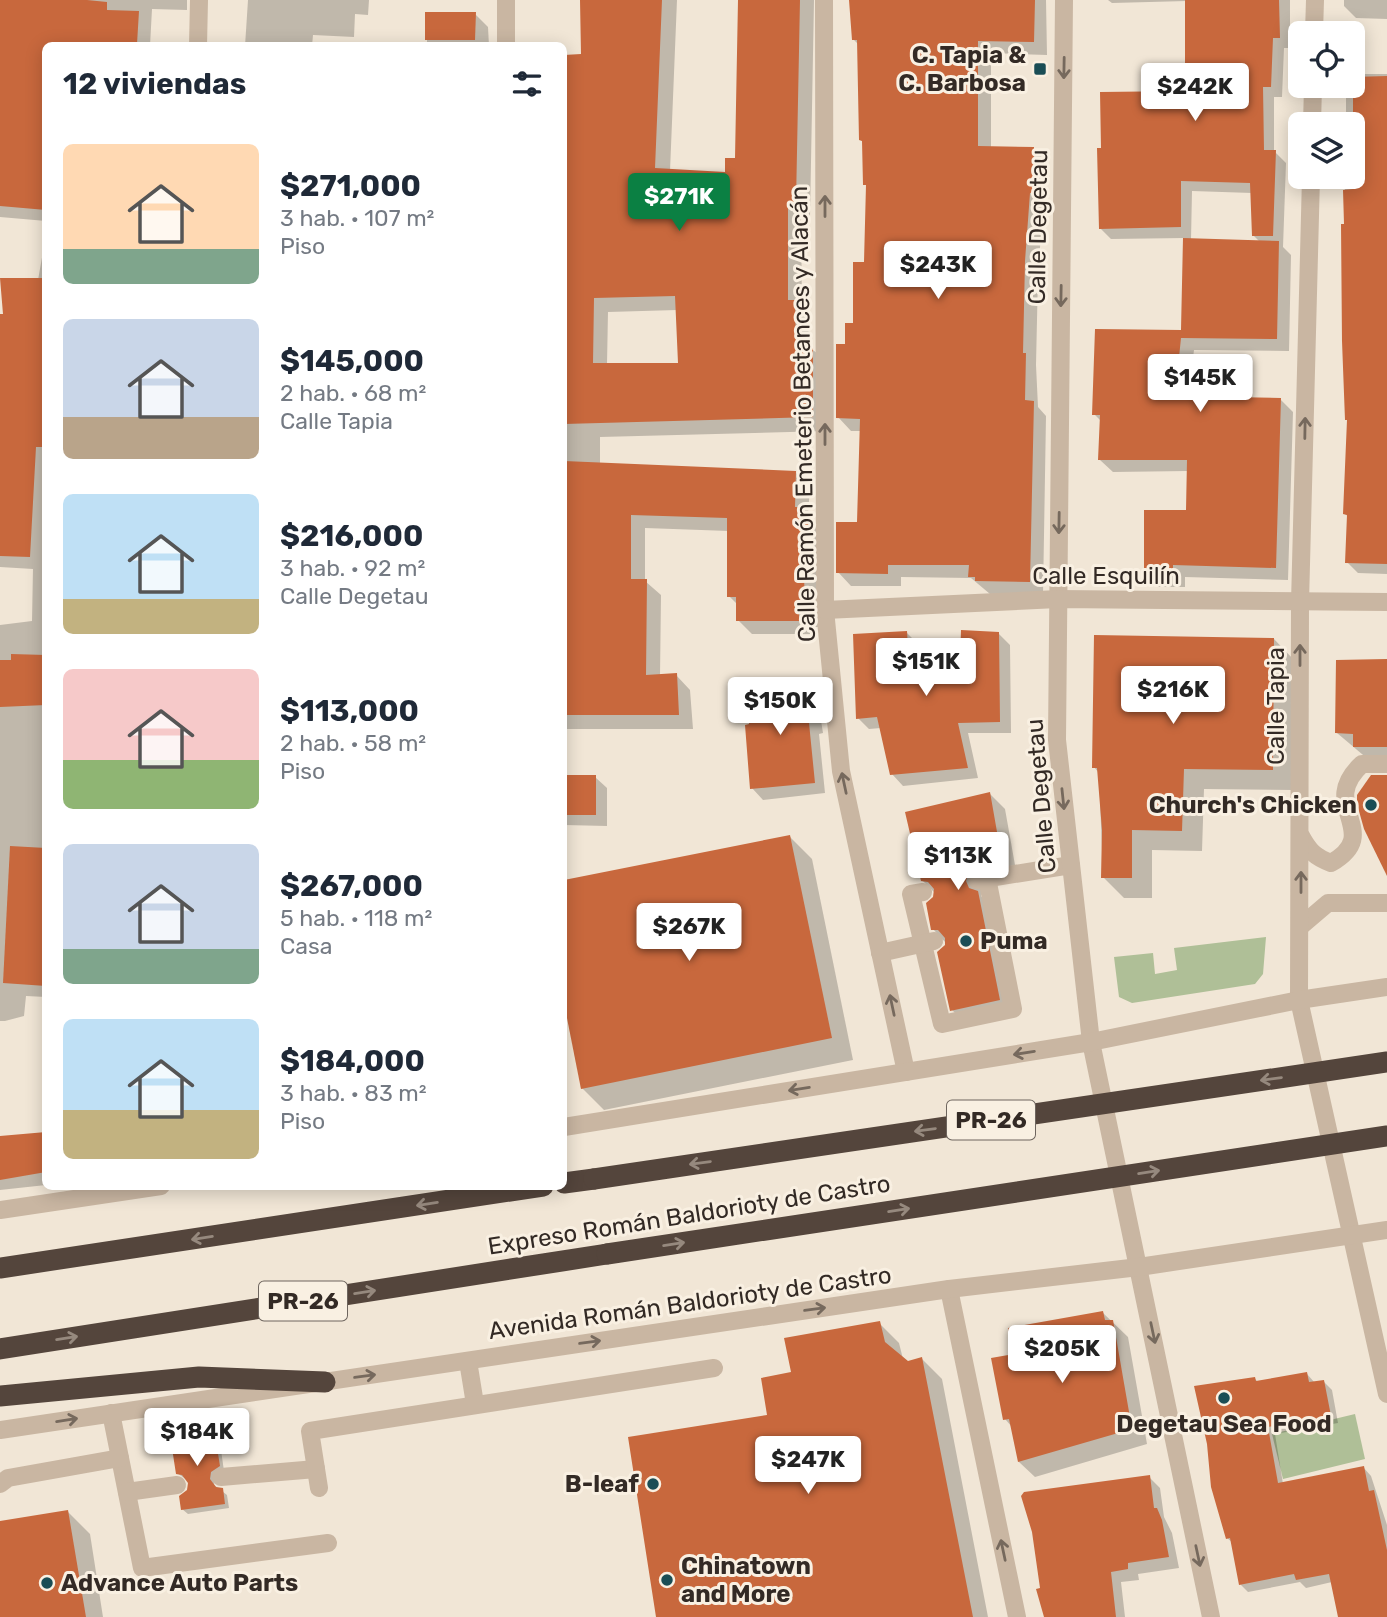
<!DOCTYPE html>
<html lang="es">
<head>
<meta charset="utf-8">
<style>
  :root { --surface:#fff; --page:#f2f2f3; --text:#1f2937; --muted:#747a83; --accent:#0b8043 }
  body { margin:0; font-family:Rubik,sans-serif; background:var(--page); color:var(--text); height:100vh; display:flex; flex-direction:column; font-size:26px; white-space:nowrap }
  * { box-sizing:border-box; margin:0 }
  p { font-size:23px; color:var(--muted) }
  .icon { flex:none; width:38px; height:38px; fill:none; stroke:currentColor; stroke-width:2; stroke-linecap:round; stroke-linejoin:round }
  .map { position:relative; flex:1; overflow:hidden }
  .details { position:absolute; left:42px; top:42px; width:525px; height:1148px; display:flex; flex-direction:column; background:var(--surface); border-radius:10px; box-shadow:0 4px 18px #0003 }
  .details>* { flex:none }
  .buttons { position:absolute; left:1288px; top:21px; display:grid; gap:14px }
  .buttons a { display:grid; place-items:center; width:77px; height:77px; border-radius:10px; background:var(--surface); box-shadow:0 4px 18px #0003; font-size:35px }
  .price { position:absolute; translate:-50% -60px; padding:0 16px; border-radius:7px; background:#fff; color:#222; font-size:23px; line-height:46px; filter:drop-shadow(0 2px 4px #0008) }
  .price::after { content:''; position:absolute; left:50%; top:42px; width:21px; height:16px; margin-left:-10px; background:inherit; clip-path:polygon(0 0,100% 0,50% 100%) }
  .price.on { background:var(--accent); color:#fff }
  ul { padding:0; list-style:none }
  li { display:flex; align-items:center; gap:21px; height:175px; padding:0 21px }
  li span { display:grid; place-items:center; flex:none; width:196px; height:140px; border-radius:10px; color:#555 }
  li>.icon { margin-inline-start:auto }
  span .icon { width:84px; height:84px; fill:#fffc; stroke-width:1 }
  li b { font-size:30px }
  h2 { display:flex; justify-content:space-between; align-items:center; height:84px; padding:0 21px; font-size:30px }
  .map>svg:first-child { display:block }
</style>
</head>
<body>
<div class="map">
<svg width="1387" height="1617" viewBox="0 0 1387 1617">
  <rect width="100%" height="100%" fill="#f1e6d6"/>
  <g fill="#afbf97">
    <polygon points="1266,937 1263,974 1255,984 1132,1003 1119,997 1114,957 1153,953 1155,974 1177,970 1174,948"/>
    <polygon points="1355,1414 1365,1459 1283,1479 1272,1434"/>
  </g>
  <g fill="#0003" fill-rule="evenodd">
    <polygon points="0,0 187,0 187,10 152,9 150,46 46,46 46,221 0,217"/>
    <polygon points="248,0 369,0 368,15 355,14 354,37 313,35 312,46 245,46"/>
    <path d="M582 0H677L670 171 726 174 736 160 740 0H814L810 216H801L802 309 808 316 809 347 827 361V431L600 437V464L795 472 810 487 808 515 817 523 818 627H813V634H752L738 620V605L729 596V531L645 528V581L661 595 660 676 676 675 690 690 693 729H564V56H583ZM677 310 680 365 607 364 608 312Z"/>
    <polygon points="851,0 1046,0 1047,55 991,53 991,148 1033,149 1047,162 1046,206 1043,206 1038,275 1036,365 1038,407 1046,416 1043,595 990,594 971,578 901,577 901,586 851,586 838,572 858,524 861,431 851,431 838,417 847,345 854,325 865,263 867,187 864,143 861,140 859,45 854,40"/>
    <path d="M1108 0H1290V48H1284L1282 97H1274V151L1286 163 1283 247 1291 255 1289 351 1194 350 1188 398 1280 399 1293 412 1288 580 1185 577V587H1159L1146 574 1187 511 1188 471 1113 472 1100 460 1102 422 1094 414 1183 332 1185 238 1111 239 1100 228 1187 93V1L1112 3ZM1192 191 1252 193 1253 235 1260 242 1191 240Z"/>
    <polygon points="1344,0 1387,0 1387,19 1356,18 1344,6"/>
    <polygon points="427,14 475,14 488,27 489,46 427,46"/>
    <polygon points="1353,74 1387,74 1387,574 1358,573 1347,562 1349,517 1345,514 1349,422 1343,341 1345,177 1353,177 1353,124 1346,124 1346,86 1353,86"/>
    <polygon points="46,235 46,997 26,996 24,1016 5,1021 0,1021 0,625 32,621 33,569 0,567 0,316 5,316 38,280"/>
    <polygon points="907,633 918,644 919,667 962,663 998,633 1010,645 1011,733 968,733 978,778 903,786 892,774 881,728 869,729 858,718"/>
    <polygon points="1274,639 1294,660 1293,790 1204,789 1202,851 1152,850 1152,898 1124,898 1103,877 1099,773 1094,767"/>
    <polygon points="1387,660 1387,760 1369,760 1337,733"/>
    <polygon points="806,685 817,696 823,733 819,734 825,793 763,800 752,788"/>
    <polygon points="564,777 595,777 607,788 607,826 564,825"/>
    <polygon points="989,793 1005,809 1015,865 987,871 981,896 993,909 1014,1015 968,1025 952,1010 946,943 933,929 935,893 922,880"/>
    <polygon points="790,837 812,859 853,1060 604,1110 582,1088 564,994 564,882"/>
    <polygon points="46,1134 46,1185 0,1190 0,1137"/>
    <polygon points="1102,1312 1128,1337 1147,1444 1035,1477 1019,1462 1012,1427 1005,1419"/>
    <polygon points="879,1323 899,1343 903,1359 907,1363 922,1359 942,1379 988,1617 658,1617 793,1374"/>
    <polygon points="1307,1374 1315,1383 1324,1382 1332,1390 1338,1423 1275,1434 1283,1484 1363,1467 1371,1476 1387,1525 1387,1617 1339,1617 1332,1582 1306,1588 1300,1582 1248,1592 1240,1584 1233,1543 1227,1538 1254,1378 1258,1382"/>
    <polygon points="214,1431 219,1436 224,1471 216,1477 214,1485 227,1495 229,1508 188,1514 182,1509 190,1482 177,1473"/>
    <polygon points="1149,1477 1160,1488 1164,1517 1172,1533 1179,1568 1138,1574 1139,1580 1121,1582 1125,1617 1045,1617 1042,1589"/>
    <polygon points="68,1512 90,1534 103,1617 0,1617 0,1523"/>
  </g>
  <g fill="#c8683d" fill-rule="evenodd">
    <polygon points="0,0 87,0 107,2 107,10 139,11 137,44 92,42 92,46 46,46 46,210 0,206"/>
    <path d="M580 0H662L655 168 725 172V158H735L738 0H800L796 202H788V300H795L796 346 813 345V417L564 424V55L581 54ZM675 296 678 363H593L594 298Z"/>
    <polygon points="849,0 1035,0 1034,42 978,41 978,146 1034,147 1034,193 1030,193 1025,261 1023,353 1026,353 1025,400 1034,401 1030,582 975,581 975,577 968,577 969,565 888,565 888,574 836,573 836,522 857,522 860,419 836,418 836,344 845,344 845,323 853,323 853,262 864,262 866,185 863,185 862,141 859,140 857,40 852,40"/>
    <polygon points="1185,0 1279,0 1280,38 1273,38 1271,87 1263,87 1264,150 1276,150 1273,236 1252,236 1250,183 1181,181 1181,227 1099,229 1097,148 1101,148 1100,92 1185,91"/>
    <polygon points="425,12 476,12 475,40 425,40"/>
    <polygon points="1387,76 1387,564 1345,563 1347,515 1343,514 1347,420 1345,420 1342,341 1341,224 1344,224 1343,190 1353,189 1353,77"/>
    <polygon points="1183,238 1279,241 1277,339 1181,338 1175,396 1281,398 1276,568 1173,565 1173,575 1144,575 1144,510 1186,510 1187,460 1098,460 1100,415 1092,415 1095,329 1181,330"/>
    <polygon points="0,278 46,278 46,447 36,447 30,557 0,556 0,314 3,314"/>
    <polygon points="564,461 796,471 795,507 803,507 803,522 813,522 814,573 804,573 805,613 799,613 799,621 736,621 736,597 727,597 727,518 631,515 631,579 647,579 646,675 677,673 679,715 564,715"/>
    <polygon points="961,630 999,632 1000,722 958,723 968,768 890,775 877,717 856,719 853,634 907,631 909,667 960,662"/>
    <polygon points="1094,635 1274,638 1273,770 1184,769 1182,831 1132,830 1132,878 1101,878 1102,830 1097,768 1092,768"/>
    <polygon points="11,654 46,655 46,705 0,707 0,660 11,660"/>
    <polygon points="1387,659 1387,747 1353,747 1353,734 1335,733 1336,660"/>
    <polygon points="807,683 813,723 809,723 815,783 750,789 745,725 749,724 746,693"/>
    <rect x="564" y="775" width="32" height="40"/>
    <polygon points="1371,775 1387,775 1387,876 1364,829 1357,804 1357,795"/>
    <polygon points="990,792 1000,849 972,856 975,869 969,872 966,881 969,888 978,891 1000,1000 950,1011 937,952 945,945 945,938 938,930 931,930 926,903 933,897 934,889 928,882 921,881 905,812"/>
    <polygon points="790,835 832,1038 581,1089 564,1003 564,880"/>
    <polygon points="10,846 46,848 46,986 3,983"/>
    <polygon points="46,1132 46,1172 0,1180 0,1136"/>
    <polygon points="1103,1311 1105,1320 1113,1320 1132,1429 1018,1462 1009,1419 1003,1420 991,1358 1014,1354 1008,1328"/>
    <polygon points="880,1321 885,1342 908,1361 922,1357 973,1617 656,1617 628,1437 767,1415 761,1378 791,1372 784,1338"/>
    <polygon points="1307,1372 1309,1382 1324,1380 1331,1416 1268,1427 1278,1483 1364,1466 1369,1491 1374,1490 1387,1550 1387,1617 1338,1617 1329,1574 1296,1580 1294,1574 1239,1585 1230,1538 1226,1539 1211,1487 1207,1444 1194,1386 1255,1377 1256,1381"/>
    <polygon points="214,1429 220,1466 211,1472 210,1479 216,1487 223,1488 225,1504 181,1510 179,1496 187,1490 188,1483 182,1475 176,1474 170,1435"/>
    <polygon points="1150,1475 1154,1508 1157,1508 1162,1520 1169,1557 1128,1563 1128,1569 1111,1572 1116,1617 1044,1617 1036,1589 1040,1588 1032,1532 1021,1496 1024,1492"/>
    <polygon points="68,1510 86,1617 0,1617 0,1521"/>
  </g>
  <g fill="none" stroke-linecap="round" stroke-linejoin="round">
    <g stroke="#c9b6a2" stroke-width="18">
      <path d="M1301 836C1309 851 1315 857 1331 863 1385 832 1316 806 1362 764H1387"/>
      <polyline points="977,880 1071,865"/>
      <polyline points="923,892 911,894 942,1024 1013,1009 987,878"/>
      <polyline points="1301,926 1328,903 1387,903"/>
      <polyline points="880,953 934,941"/>
      <polyline points="468,1361 475,1404"/>
      <polyline points="111,1413 142,1568 328,1543"/>
      <polyline points="221,1477 316,1469"/>
      <polyline points="0,1484 8,1478 120,1458"/>
      <polyline points="319,1488 310,1431 714,1368"/>
      <polyline points="127,1492 177,1485"/>
    </g>
    <g stroke="#c9b6a2" stroke-width="18">
      <polyline points="824,0 825,610 841,771 906,1072"/>
      <polyline points="1064,0 1057,740 1091,1042 1211,1617"/>
      <polyline points="1314,33 1315,0"/>
      <polyline points="198,46 199,0"/>
      <polyline points="506,46 506,0"/>
      <polyline points="1312,124 1313,86"/>
      <polyline points="1311,177 1300,603 1299,1000 1387,1394"/>
      <polyline points="825,610 1058,599 1387,602"/>
      <polyline points="564,1127 1091,1042 1299,1000 1387,987"/>
      <polyline points="0,1210 161,1186"/>
      <polyline points="949,1289 1017,1617"/>
      <polyline points="0,1430 949,1289 1139,1267 1387,1230"/>
    </g>
    <g stroke="#54453c" stroke-width="21">
      <polyline points="564,1183 594,1179"/>
      <polyline points="0,1268 543,1186"/>
      <polyline points="0,1349 607,1254"/>
      <polyline points="0,1396 199,1377 325,1382"/>
    </g>
    <g stroke="#54453c" stroke-width="21">
      <polyline points="594,1179 1387,1062"/>
      <polyline points="607,1254 1387,1136"/>
    </g>
  </g>
  <defs><path id="oneway-shaft" d="M-6 0H5M1.5-3L5.5 0L1.5 3" fill="none" stroke-width="1.6" stroke-linecap="round" stroke-linejoin="round" transform="scale(1.75)"/></defs>
  <g stroke="#76695d">
    <use href="#oneway-shaft" transform="translate(1064 68) rotate(91)"/>
    <use href="#oneway-shaft" transform="translate(825 206) rotate(-90)"/>
    <use href="#oneway-shaft" transform="translate(1061 296) rotate(91)"/>
    <use href="#oneway-shaft" transform="translate(1305 428) rotate(-89)"/>
    <use href="#oneway-shaft" transform="translate(825 434) rotate(-90)"/>
    <use href="#oneway-shaft" transform="translate(1059 523) rotate(91)"/>
    <use href="#oneway-shaft" transform="translate(1300 655) rotate(-90)"/>
    <use href="#oneway-shaft" transform="translate(844 783) rotate(-102)"/>
    <use href="#oneway-shaft" transform="translate(1063 799) rotate(84)"/>
    <use href="#oneway-shaft" transform="translate(1301 882) rotate(-90)"/>
    <use href="#oneway-shaft" transform="translate(892 1005) rotate(-102)"/>
    <use href="#oneway-shaft" transform="translate(1024 1053) rotate(171)"/>
    <use href="#oneway-shaft" transform="translate(799 1089) rotate(171)"/>
    <use href="#oneway-shaft" transform="translate(815 1309) rotate(-8)"/>
    <use href="#oneway-shaft" transform="translate(1153 1333) rotate(78)"/>
    <use href="#oneway-shaft" transform="translate(590 1342) rotate(-8)"/>
    <use href="#oneway-shaft" transform="translate(365 1376) rotate(-8)"/>
    <use href="#oneway-shaft" transform="translate(67 1420) rotate(-9)"/>
    <use href="#oneway-shaft" transform="translate(1003 1550) rotate(-102)"/>
    <use href="#oneway-shaft" transform="translate(1198 1556) rotate(78)"/>
  </g>
  <g stroke="#96897e">
    <use href="#oneway-shaft" transform="translate(1271 1079) rotate(172)"/>
    <use href="#oneway-shaft" transform="translate(925 1130) rotate(172)"/>
    <use href="#oneway-shaft" transform="translate(700 1163) rotate(172)"/>
    <use href="#oneway-shaft" transform="translate(1149 1172) rotate(-9)"/>
    <use href="#oneway-shaft" transform="translate(427 1204) rotate(171)"/>
    <use href="#oneway-shaft" transform="translate(899 1210) rotate(-9)"/>
    <use href="#oneway-shaft" transform="translate(202 1238) rotate(171)"/>
    <use href="#oneway-shaft" transform="translate(674 1244) rotate(-9)"/>
    <use href="#oneway-shaft" transform="translate(365 1292) rotate(-9)"/>
    <use href="#oneway-shaft" transform="translate(67 1338) rotate(-9)"/>
  </g>
  <g fill="#1a4d55" stroke="#f9f0e2" stroke-width="2.5">
    <rect x="1033" y="62" width="14" height="14" rx="3.5"/>
    <circle cx="1371" cy="805" r="7"/>
    <circle cx="966" cy="941" r="7"/>
    <circle cx="1224" cy="1398" r="7"/>
    <circle cx="653" cy="1484" r="7"/>
    <circle cx="667" cy="1580" r="7"/>
    <circle cx="47" cy="1583" r="7"/>
  </g>
  <g text-anchor="middle" dominant-baseline="central" stroke-width="6" stroke-linejoin="round" paint-order="stroke">
    <g fill="#f9f0e2" stroke="#6e655e" stroke-width="2">
      <rect x="947" y="1100.5" width="88" height="39" rx="5"/>
      <rect x="259" y="1281.5" width="88" height="39" rx="5"/>
    </g>
    <g font-size="23" font-weight="bold" fill="#332a25">
      <text x="991" y="1120">PR-26</text>
      <text x="303" y="1301">PR-26</text>
    </g>
    <g font-size="24" font-weight="bold" fill="#332a25" stroke="#f9f0e2" text-anchor="end">
      <text x="1026" y="55">C. Tapia &amp;<tspan x="1026" dy="28">C. Barbosa</tspan></text>
      <text x="1357" y="805">Church's Chicken</text>
      <text x="980" y="941" text-anchor="start">Puma</text>
      <text x="1224" y="1424" text-anchor="middle">Degetau Sea Food</text>
      <text x="639" y="1484">B-leaf</text>
      <text x="681" y="1566" text-anchor="start">Chinatown<tspan x="681" dy="28">and More</tspan></text>
      <text x="61" y="1583" text-anchor="start">Advance Auto Parts</text>
    </g>
    <g font-size="24" fill="#332a25" stroke="#f9f0e2">
      <text transform="translate(1038 227) rotate(-89)">Calle Degetau</text>
      <text transform="translate(803 414) rotate(-91)">Calle Ramón Emeterio Betances y Alacán</text>
      <text x="1106" y="576">Calle Esquilín</text>
      <text transform="translate(1276 706) rotate(-90)">Calle Tapia</text>
      <text transform="translate(1041 796) rotate(-95)">Calle Degetau</text>
      <text transform="translate(689 1215) rotate(-9)">Expreso Román Baldorioty de Castro</text>
      <text transform="translate(690 1303) rotate(-8)">Avenida Román Baldorioty de Castro</text>
    </g>
  </g>
</svg>
<div class="buttons">
<a><svg class="icon" aria-label="locate" viewBox="0 0 24 24"><circle cx="12" cy="12" r="6"/><path d="M12 2v4M12 18v4M2 12h4M18 12h4"/></svg></a>
<a><svg class="icon" aria-label="layers" viewBox="0 0 24 24"><path d="M12 4l9 5-9 5-9-5zM3 14l9 5 9-5"/></svg></a>
</div>
<b class="price" style="left:1195px;top:123px">$242K</b>
<b class="price on" style="left:679px;top:233px">$271K</b>
<b class="price" style="left:938px;top:301px">$243K</b>
<b class="price" style="left:1200px;top:414px">$145K</b>
<b class="price" style="left:926px;top:698px">$151K</b>
<b class="price" style="left:1173px;top:726px">$216K</b>
<b class="price" style="left:780px;top:737px">$150K</b>
<b class="price" style="left:958px;top:892px">$113K</b>
<b class="price" style="left:689px;top:963px">$267K</b>
<b class="price" style="left:1062px;top:1385px">$205K</b>
<b class="price" style="left:197px;top:1468px">$184K</b>
<b class="price" style="left:808px;top:1496px">$247K</b>
<section class="details">
<h2>12 viviendas<svg class="icon" aria-label="filters" viewBox="0 0 24 24"><path d="M4 7h16M4 17h16"/><circle cx="9" cy="7" r="2"/><circle cx="15" cy="17" r="2"/></svg></h2>
<ul>
<li><span style="background:linear-gradient(#ffd9b3 75%,#7fa58c 0)"><svg class="icon" aria-label="home" viewBox="0 0 24 24"><path d="M3 11l9-7 9 7M6 9v11h12V9"/></svg></span><div><b>$271,000</b><p>3 hab. · 107 m²</p><p>Piso</p></div></li>
<li><span style="background:linear-gradient(#c9d6e8 70%,#b9a48a 0)"><svg class="icon" aria-label="home" viewBox="0 0 24 24"><path d="M3 11l9-7 9 7M6 9v11h12V9"/></svg></span><div><b>$145,000</b><p>2 hab. · 68 m²</p><p>Calle Tapia</p></div></li>
<li><span style="background:linear-gradient(#bfe0f5 75%,#c2b280 0)"><svg class="icon" aria-label="home" viewBox="0 0 24 24"><path d="M3 11l9-7 9 7M6 9v11h12V9"/></svg></span><div><b>$216,000</b><p>3 hab. · 92 m²</p><p>Calle Degetau</p></div></li>
<li><span style="background:linear-gradient(#f6c9c9 65%,#8fb573 0)"><svg class="icon" aria-label="home" viewBox="0 0 24 24"><path d="M3 11l9-7 9 7M6 9v11h12V9"/></svg></span><div><b>$113,000</b><p>2 hab. · 58 m²</p><p>Piso</p></div></li>
<li><span style="background:linear-gradient(#c9d6e8 75%,#7fa58c 0)"><svg class="icon" aria-label="home" viewBox="0 0 24 24"><path d="M3 11l9-7 9 7M6 9v11h12V9"/></svg></span><div><b>$267,000</b><p>5 hab. · 118 m²</p><p>Casa</p></div></li>
<li><span style="background:linear-gradient(#bfe0f5 65%,#c2b280 0)"><svg class="icon" aria-label="home" viewBox="0 0 24 24"><path d="M3 11l9-7 9 7M6 9v11h12V9"/></svg></span><div><b>$184,000</b><p>3 hab. · 83 m²</p><p>Piso</p></div></li>
</ul>
</section>
</div>
</body>
</html>
